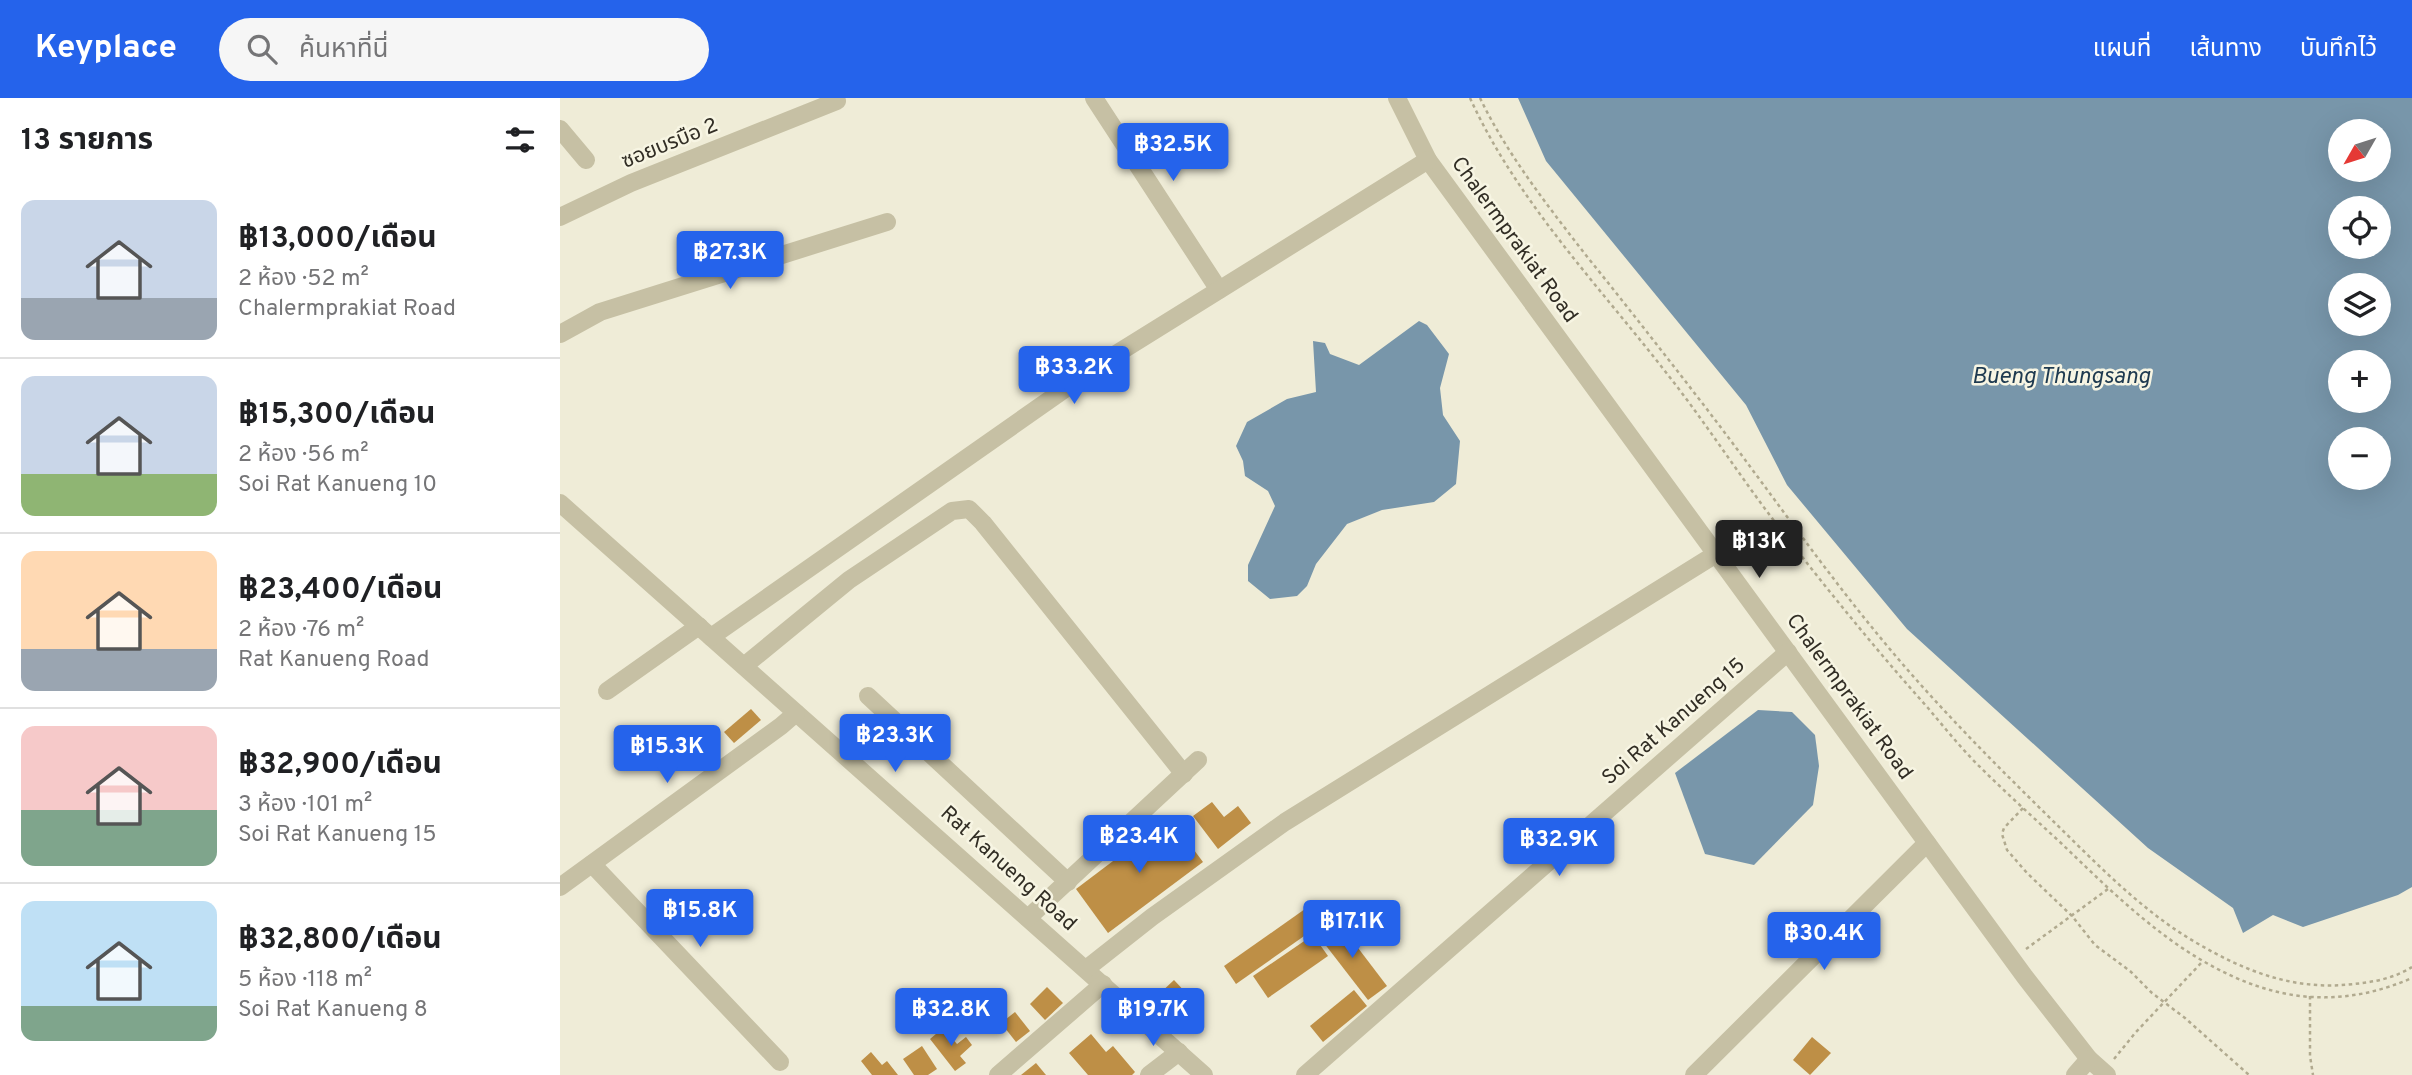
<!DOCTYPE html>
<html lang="th">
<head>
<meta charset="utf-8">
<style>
  :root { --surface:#fff; --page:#f6f6f6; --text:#202124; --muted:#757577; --line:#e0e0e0; --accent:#2563eb }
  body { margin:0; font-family:Overpass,"Noto Sans Thai",sans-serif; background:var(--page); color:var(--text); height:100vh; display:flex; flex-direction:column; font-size:26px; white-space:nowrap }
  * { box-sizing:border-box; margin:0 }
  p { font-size:23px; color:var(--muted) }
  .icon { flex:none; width:38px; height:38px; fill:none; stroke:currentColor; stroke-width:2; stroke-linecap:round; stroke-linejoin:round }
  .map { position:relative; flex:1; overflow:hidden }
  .side { display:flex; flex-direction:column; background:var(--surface); width:560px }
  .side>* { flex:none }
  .needle { width:46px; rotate:231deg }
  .fabs { position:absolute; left:1768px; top:21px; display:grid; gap:14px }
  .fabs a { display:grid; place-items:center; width:63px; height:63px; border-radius:50%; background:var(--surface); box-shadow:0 7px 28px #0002; font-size:35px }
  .price { position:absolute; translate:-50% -60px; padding:0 16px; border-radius:7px; background:var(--accent); color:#fff; font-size:23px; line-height:46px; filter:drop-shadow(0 2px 4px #0008) }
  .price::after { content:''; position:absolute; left:50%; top:42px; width:21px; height:16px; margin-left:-10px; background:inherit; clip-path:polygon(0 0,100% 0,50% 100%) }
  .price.selected { background:#222; color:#fff }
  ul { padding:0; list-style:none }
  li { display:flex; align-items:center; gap:21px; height:175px; padding:0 21px }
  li+li { border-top:2px solid var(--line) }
  li span { display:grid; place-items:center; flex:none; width:196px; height:140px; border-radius:14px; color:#555 }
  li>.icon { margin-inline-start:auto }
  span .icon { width:84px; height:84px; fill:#fffc; stroke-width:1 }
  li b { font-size:30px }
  h2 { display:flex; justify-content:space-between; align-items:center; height:84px; padding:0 21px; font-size:30px }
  header { display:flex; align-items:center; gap:42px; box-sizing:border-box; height:98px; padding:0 35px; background:var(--accent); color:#fff }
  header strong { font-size:33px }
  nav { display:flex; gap:38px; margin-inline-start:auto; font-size:24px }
  .search { width:490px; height:63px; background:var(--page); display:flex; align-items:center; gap:18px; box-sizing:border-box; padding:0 24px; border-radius:38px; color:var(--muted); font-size:26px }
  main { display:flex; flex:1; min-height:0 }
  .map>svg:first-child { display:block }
</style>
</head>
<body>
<header>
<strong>Keyplace</strong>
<div class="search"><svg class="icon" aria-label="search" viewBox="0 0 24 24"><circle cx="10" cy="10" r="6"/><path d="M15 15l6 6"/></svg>ค้นหาที่นี่</div>
<nav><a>แผนที่</a><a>เส้นทาง</a><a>บันทึกไว้</a></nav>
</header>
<main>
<section class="side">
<h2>13 รายการ<svg class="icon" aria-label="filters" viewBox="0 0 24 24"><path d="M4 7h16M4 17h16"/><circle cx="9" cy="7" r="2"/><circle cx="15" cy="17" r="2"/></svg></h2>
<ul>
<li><span style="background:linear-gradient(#c9d6e8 70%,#9aa5b1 0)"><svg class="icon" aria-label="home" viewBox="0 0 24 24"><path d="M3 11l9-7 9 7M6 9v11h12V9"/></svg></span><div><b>฿13,000/เดือน</b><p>2 ห้อง · 52 m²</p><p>Chalermprakiat Road</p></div></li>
<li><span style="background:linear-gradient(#c9d6e8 70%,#8fb573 0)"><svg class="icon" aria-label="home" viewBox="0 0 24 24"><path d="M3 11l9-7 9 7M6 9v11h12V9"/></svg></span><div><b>฿15,300/เดือน</b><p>2 ห้อง · 56 m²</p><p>Soi Rat Kanueng 10</p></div></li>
<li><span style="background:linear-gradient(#ffd9b3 70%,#9aa5b1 0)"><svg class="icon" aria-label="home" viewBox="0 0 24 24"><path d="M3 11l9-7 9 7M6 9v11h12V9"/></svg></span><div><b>฿23,400/เดือน</b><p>2 ห้อง · 76 m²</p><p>Rat Kanueng Road</p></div></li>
<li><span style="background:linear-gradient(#f6c9c9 60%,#7fa58c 0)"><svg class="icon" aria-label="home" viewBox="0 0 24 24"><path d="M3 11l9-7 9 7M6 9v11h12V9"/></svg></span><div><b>฿32,900/เดือน</b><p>3 ห้อง · 101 m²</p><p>Soi Rat Kanueng 15</p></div></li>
<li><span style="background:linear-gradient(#bfe0f5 75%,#7fa58c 0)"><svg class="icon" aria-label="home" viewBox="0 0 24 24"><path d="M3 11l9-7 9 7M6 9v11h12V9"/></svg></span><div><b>฿32,800/เดือน</b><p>5 ห้อง · 118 m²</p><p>Soi Rat Kanueng 8</p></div></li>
</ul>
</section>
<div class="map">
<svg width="1852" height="977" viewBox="0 0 1852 977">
  <rect width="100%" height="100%" fill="#efecd7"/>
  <g fill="#7896aa" fill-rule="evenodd">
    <path d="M958 0H1852V789L1838 797 1743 829 1713 817 1683 835 1673 810 1588 750 1347 531 1227 387 1186 307 986 63ZM1780 33H1818V72H1780ZM1780 110H1818V149H1780ZM1818 187V226H1780V187ZM1780 264H1818V303H1780ZM1780 341H1818V380H1780Z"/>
    <polygon points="859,223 867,227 889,256 880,290 883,317 900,343 896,386 874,404 822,412 787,426 756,466 747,488 737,498 710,501 688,483 688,467 715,408 708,393 685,378 683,363 676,348 687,324 727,301 756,294 753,243 765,245 770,256 799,267"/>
    <polygon points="1198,612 1232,614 1255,637 1259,668 1253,707 1194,767 1145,756 1115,675"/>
  </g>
  <g fill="#be8f46">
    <polygon points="191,611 201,622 174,645 164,634"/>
    <polygon points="652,704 664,719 678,708 691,725 658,751 633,718"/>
    <polygon points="610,720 643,764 548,835 516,791"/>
    <polygon points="745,811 757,829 676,886 664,868"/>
    <polygon points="776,821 827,888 808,902 757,836"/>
    <polygon points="753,837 768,858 708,900 693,878"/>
    <polygon points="614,882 642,912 625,929 596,899"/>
    <polygon points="487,889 503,905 485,922 470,906"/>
    <polygon points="794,892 807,908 763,944 750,928"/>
    <polygon points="455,914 470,933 456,944 441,925"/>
    <polygon points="383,930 397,946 406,939 412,947 400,958 406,965 395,973 370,941"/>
    <polygon points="531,936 546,954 553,948 575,974 572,977 528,977 509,955"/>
    <polygon points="1252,939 1271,955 1250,977 1233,962"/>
    <polygon points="362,948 377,971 368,977 354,977 343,961"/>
    <polygon points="311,954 322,967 327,963 338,977 312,977 301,963"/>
    <polygon points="476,965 486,977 461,977"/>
  </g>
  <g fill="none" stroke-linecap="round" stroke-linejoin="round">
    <g stroke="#b1aa8f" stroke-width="2.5" stroke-dasharray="3.5 3.5" stroke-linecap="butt">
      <path d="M910 0C957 103 1039 188 1108 277 1149 329 1184 385 1225 437 1271 496 1318 554 1368 610 1384 629 1400 649 1418 667 1445 694 1474 720 1502 746 1554 796 1607 849 1674 879 1734 906 1792 906 1852 880"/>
      <path d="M920 0C947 56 987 107 1025 156 1066 207 1106 258 1146 310 1209 392 1267 477 1334 556 1383 614 1437 668 1492 722 1536 765 1582 813 1635 844 1686 874 1735 893 1794 886 1814 884 1835 880 1852 869"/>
      <polyline points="1463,710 1444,730 1442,736 1447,752 1467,775 1512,818 1535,847 1570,873 1592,895 1625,920 1689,977"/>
      <polyline points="1466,851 1548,791"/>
      <polyline points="1750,898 1750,958 1753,977"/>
      <polyline points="1554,961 1576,934 1643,863"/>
    </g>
    <g stroke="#c6c0a4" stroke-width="18">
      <polyline points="534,0 659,192"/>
      <polyline points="837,0 868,62 1465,879 1529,961 1547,977"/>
      <polyline points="0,31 26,62"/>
      <polyline points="0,119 71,85 277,3"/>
      <polyline points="0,236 40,214 327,124"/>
      <polyline points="0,405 644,977"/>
      <polyline points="151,539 545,263 868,62"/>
      <polyline points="184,568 289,482 392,413 409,411 423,425 624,676"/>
      <polyline points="47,593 139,528"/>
      <polyline points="308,598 508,784"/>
      <polyline points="32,766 220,964"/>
      <polyline points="0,789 221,628 236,615"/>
      <polyline points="468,820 638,662"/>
      <polyline points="526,871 592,819 725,724 1156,456"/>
      <polyline points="438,977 543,886"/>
      <polyline points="589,977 619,954"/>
      <polyline points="745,977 1228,554"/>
      <polyline points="1134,977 1367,745"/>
      <polyline points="1515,977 1529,961"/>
    </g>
  </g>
  <g text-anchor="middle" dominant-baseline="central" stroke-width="5" stroke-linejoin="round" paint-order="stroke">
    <g font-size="21" fill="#322e25" stroke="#f7f5e3">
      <text transform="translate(110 46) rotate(-22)">ซอยบรบือ 2</text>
      <text transform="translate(954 142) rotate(54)">Chalermprakiat Road</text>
      <text transform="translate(1289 599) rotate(54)">Chalermprakiat Road</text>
      <text transform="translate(1114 624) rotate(-41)">Soi Rat Kanueng 15</text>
      <text transform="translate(448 771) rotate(42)">Rat Kanueng Road</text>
    </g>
    <g font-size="23" font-style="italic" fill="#1e3a50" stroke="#f7f5e3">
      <text x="1501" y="279">Bueng Thungsang</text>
    </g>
  </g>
</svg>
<div class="fabs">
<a><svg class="needle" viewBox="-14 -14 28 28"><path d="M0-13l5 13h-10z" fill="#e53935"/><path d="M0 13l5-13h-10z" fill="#757577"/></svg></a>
<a><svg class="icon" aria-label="locate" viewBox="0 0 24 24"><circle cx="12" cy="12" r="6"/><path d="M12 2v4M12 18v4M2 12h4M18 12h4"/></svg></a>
<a><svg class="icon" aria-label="layers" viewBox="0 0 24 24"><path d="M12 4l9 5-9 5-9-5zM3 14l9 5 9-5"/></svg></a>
<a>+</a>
<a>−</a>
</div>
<b class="price" style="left:613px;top:85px">฿32.5K</b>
<b class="price" style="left:170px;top:193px">฿27.3K</b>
<b class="price" style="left:514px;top:308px">฿33.2K</b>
<b class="price selected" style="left:1199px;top:482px">฿13K</b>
<b class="price" style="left:335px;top:676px">฿23.3K</b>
<b class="price" style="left:107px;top:687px">฿15.3K</b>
<b class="price" style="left:579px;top:777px">฿23.4K</b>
<b class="price" style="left:999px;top:780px">฿32.9K</b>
<b class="price" style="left:140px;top:851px">฿15.8K</b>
<b class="price" style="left:792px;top:862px">฿17.1K</b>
<b class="price" style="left:1264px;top:874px">฿30.4K</b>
<b class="price" style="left:391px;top:950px">฿32.8K</b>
<b class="price" style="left:593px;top:950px">฿19.7K</b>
</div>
</main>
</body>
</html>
